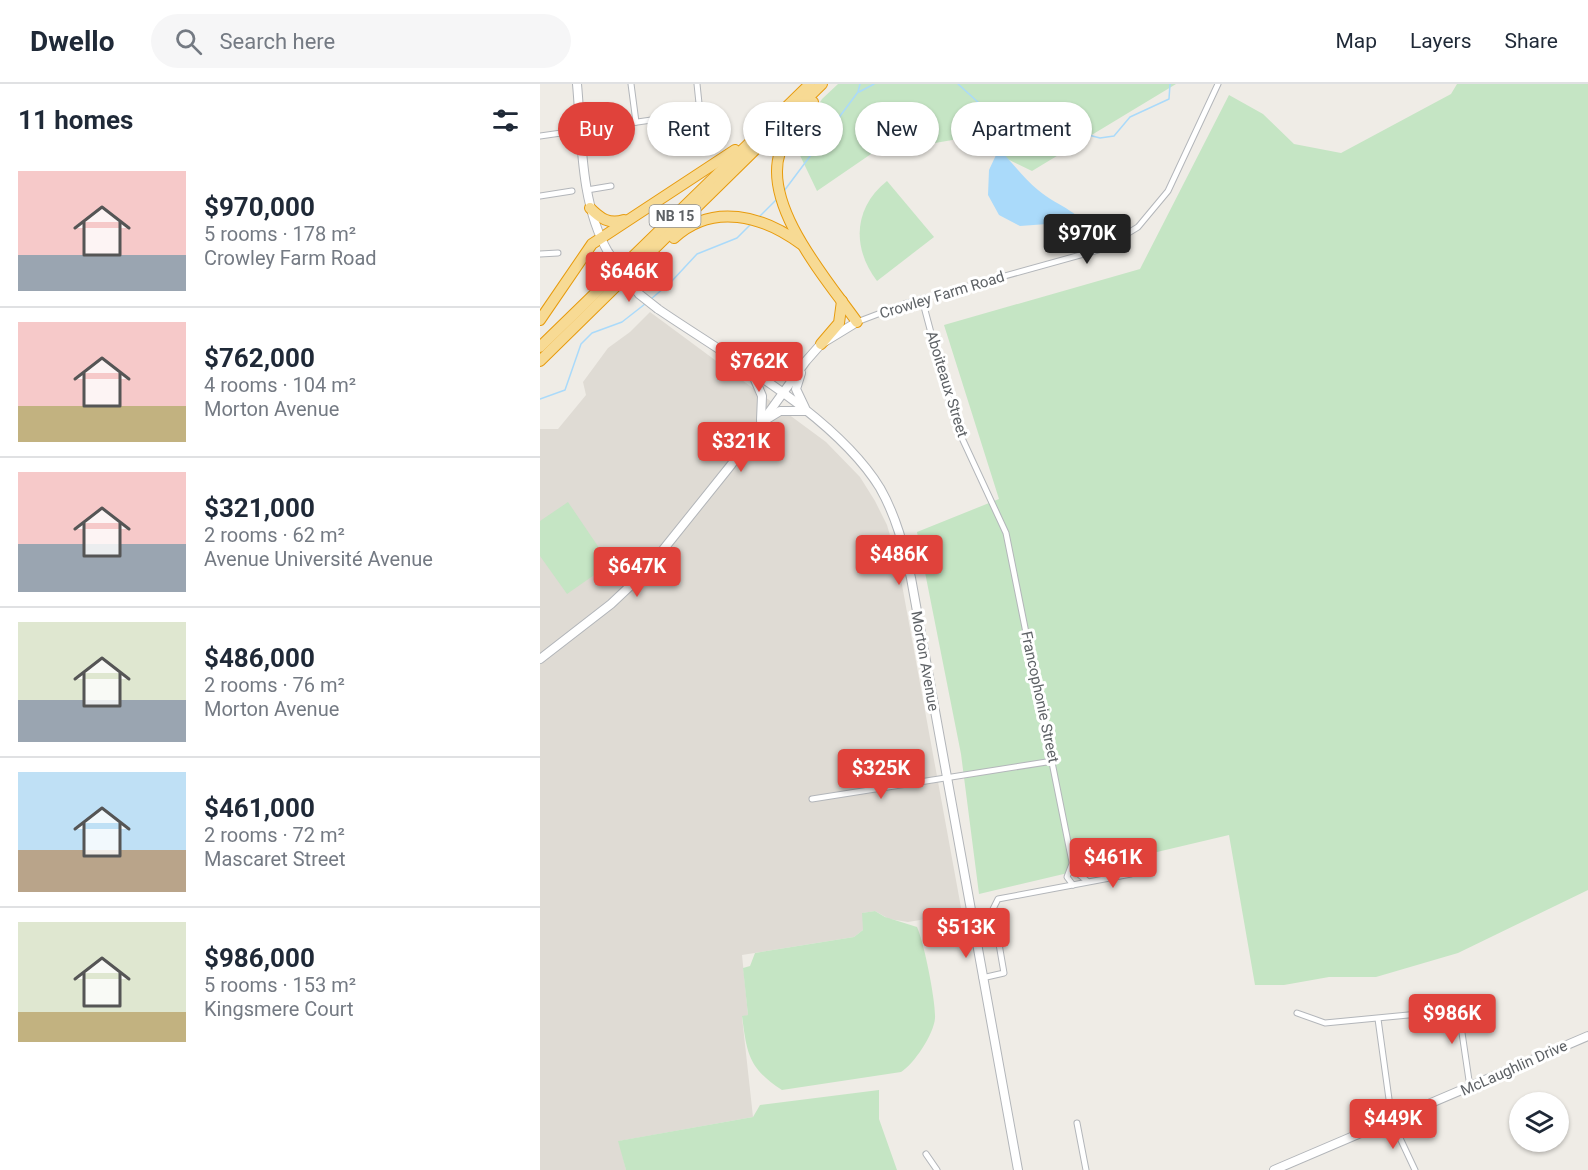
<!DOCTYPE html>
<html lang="en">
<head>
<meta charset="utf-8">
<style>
  :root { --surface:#fff; --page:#f6f6f7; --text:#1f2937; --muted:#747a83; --line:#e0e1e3; --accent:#e0423b }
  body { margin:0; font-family:Roboto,sans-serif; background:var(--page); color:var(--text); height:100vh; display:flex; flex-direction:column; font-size:22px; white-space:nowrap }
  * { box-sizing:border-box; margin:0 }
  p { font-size:20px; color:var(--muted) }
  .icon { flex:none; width:33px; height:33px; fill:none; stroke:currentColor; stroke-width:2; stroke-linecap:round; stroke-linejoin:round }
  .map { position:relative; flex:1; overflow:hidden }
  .sheet { display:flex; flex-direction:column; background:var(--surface); width:540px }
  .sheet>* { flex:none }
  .hud { position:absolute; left:18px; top:18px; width:570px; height:54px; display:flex; gap:12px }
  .controls { position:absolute; left:969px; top:1008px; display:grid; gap:12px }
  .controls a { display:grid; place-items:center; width:60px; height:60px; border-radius:50%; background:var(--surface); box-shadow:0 2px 4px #0004; font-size:30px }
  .price { position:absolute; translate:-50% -51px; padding:0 14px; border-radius:6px; background:var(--accent); color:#fff; font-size:20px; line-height:39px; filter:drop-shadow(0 2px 3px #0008) }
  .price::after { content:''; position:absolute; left:50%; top:36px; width:18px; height:14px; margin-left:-9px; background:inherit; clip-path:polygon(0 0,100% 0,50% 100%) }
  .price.active { background:#222; color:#fff }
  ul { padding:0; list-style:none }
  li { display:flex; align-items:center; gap:18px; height:150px; padding:0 18px }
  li+li { border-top:2px solid var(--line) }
  li span { display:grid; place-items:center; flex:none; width:168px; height:120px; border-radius:0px; color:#555 }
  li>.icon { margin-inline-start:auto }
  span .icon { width:72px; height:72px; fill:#fffc; stroke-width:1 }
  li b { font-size:26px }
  h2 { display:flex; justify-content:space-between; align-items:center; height:72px; padding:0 18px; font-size:26px }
  .tag { padding:0 21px; border-radius:27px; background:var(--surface); box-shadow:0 2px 4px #0004; font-size:21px; line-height:54px }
  .tag.active { background:var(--accent); color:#fff }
  header { display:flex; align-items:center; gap:36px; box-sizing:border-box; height:84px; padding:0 30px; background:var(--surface); border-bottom:2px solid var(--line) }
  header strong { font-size:28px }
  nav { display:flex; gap:33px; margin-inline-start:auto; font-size:21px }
  .search { width:420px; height:54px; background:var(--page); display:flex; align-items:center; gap:15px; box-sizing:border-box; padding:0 21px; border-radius:33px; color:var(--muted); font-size:22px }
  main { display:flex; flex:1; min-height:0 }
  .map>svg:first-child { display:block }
</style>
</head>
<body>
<header>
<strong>Dwello</strong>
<div class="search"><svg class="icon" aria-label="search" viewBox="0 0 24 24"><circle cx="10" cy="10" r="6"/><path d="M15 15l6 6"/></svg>Search here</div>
<nav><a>Map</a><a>Layers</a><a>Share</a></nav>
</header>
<main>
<section class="sheet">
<h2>11 homes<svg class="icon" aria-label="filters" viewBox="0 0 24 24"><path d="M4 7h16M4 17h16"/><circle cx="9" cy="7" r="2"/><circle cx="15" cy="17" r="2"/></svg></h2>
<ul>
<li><span style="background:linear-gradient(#f6c9c9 70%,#9aa5b1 0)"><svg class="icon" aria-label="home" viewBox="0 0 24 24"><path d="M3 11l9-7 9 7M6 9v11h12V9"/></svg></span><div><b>$970,000</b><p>5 rooms · 178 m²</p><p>Crowley Farm Road</p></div></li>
<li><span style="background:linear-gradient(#f6c9c9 70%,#c2b280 0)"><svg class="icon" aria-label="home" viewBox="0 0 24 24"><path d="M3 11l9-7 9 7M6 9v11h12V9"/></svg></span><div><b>$762,000</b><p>4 rooms · 104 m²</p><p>Morton Avenue</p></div></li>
<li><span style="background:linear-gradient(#f6c9c9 60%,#9aa5b1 0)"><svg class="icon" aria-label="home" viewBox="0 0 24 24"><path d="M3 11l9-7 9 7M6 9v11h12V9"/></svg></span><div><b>$321,000</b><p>2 rooms · 62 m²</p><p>Avenue Université Avenue</p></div></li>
<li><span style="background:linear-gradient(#dfe7d0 65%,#9aa5b1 0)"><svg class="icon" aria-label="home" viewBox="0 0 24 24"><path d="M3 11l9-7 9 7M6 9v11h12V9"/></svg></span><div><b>$486,000</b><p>2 rooms · 76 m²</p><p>Morton Avenue</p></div></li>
<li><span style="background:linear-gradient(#bfe0f5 65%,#b9a48a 0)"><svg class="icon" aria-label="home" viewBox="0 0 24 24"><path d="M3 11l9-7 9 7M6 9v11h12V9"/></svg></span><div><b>$461,000</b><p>2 rooms · 72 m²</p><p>Mascaret Street</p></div></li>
<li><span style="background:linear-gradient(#dfe7d0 75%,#c2b280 0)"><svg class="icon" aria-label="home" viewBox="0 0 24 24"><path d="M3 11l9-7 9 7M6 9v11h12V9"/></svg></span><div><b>$986,000</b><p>5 rooms · 153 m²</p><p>Kingsmere Court</p></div></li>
</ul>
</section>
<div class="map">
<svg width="1048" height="1086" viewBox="0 0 1048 1086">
  <rect width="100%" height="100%" fill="#efece6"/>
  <polygon fill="#dfdbd4" points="110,228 286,358 320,393 335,417 347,441 358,479 422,829 368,838 349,835 335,827 323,829 323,846 314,853 202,871 208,931 202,933 213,1033 79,1057 86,1086 0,1086 0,345 18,345 46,311 43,298 68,264 90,248"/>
  <g fill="#c5e5c4">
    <polygon points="298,0 636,0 492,87 424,54 331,70 277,107 255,61 282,15"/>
    <polygon points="917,0 1048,0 1048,806 918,869 836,893 789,893 744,901 715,901 689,751 439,810 421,670 377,448 459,415 404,241 600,185 689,11 723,30 754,60 801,69 911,10"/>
    <path d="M347 97 394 153 337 197C312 164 313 124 347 97Z"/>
    <polygon points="28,418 70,480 27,510 0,472 0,437"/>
    <path d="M335 827 345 833 377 843C384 858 396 918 395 934 394 950 374 980 361 988L242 1006C208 984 207 969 202 932L208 931 203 884 210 882 215 869 314 853 323 846 322 829Z"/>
    <polygon points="339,1006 339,1035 357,1086 86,1086 78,1057 213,1033 220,1021"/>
  </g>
  <path fill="#aadafa" d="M462 68C474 81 485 95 498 106 520 125 543 125 552 157L540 162 507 140 480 142 459 131 448 111 449 86 456 71Z"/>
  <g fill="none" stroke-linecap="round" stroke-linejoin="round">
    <g stroke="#aadafa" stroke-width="1.5">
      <polyline points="418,0 461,39"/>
      <polyline points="319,8 334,0"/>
      <polyline points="461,40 482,26 508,26 533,47 560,54 574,52 590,33 629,15 630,0"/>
      <polyline points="461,40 460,56 462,68"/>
      <polyline points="244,107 318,8 320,0"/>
      <polyline points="219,133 237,115"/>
      <polyline points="111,215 131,198 157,170 197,154 211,140"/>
      <polyline points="0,315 25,306 41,260 52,249 82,238 105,220"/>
    </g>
    <defs>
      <g id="street">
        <polyline points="91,0 96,38"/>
        <polyline points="0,52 160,29 157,0"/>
        <polyline points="47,106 71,102"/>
        <polyline points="0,112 32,107"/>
        <polyline points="0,170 18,169"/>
        <polyline points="382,215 415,339 466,449 532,778 535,787 547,797"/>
        <polyline points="317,238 367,219 562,165 598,143 628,107 678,0"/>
        <polyline points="272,715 513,677"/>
        <polyline points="532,780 527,793 533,801"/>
        <polyline points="442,894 464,889 453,825 458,815 591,790"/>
        <polyline points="917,915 930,1003"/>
        <polyline points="757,929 785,939 889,929"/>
        <polyline points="838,935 852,1037 875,1086"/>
        <polyline points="537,1039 546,1086"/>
        <polyline points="386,1070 397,1086"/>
      </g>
      <g id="secondary">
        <path d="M37 0C42 55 40 119 68 168"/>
        <path d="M118 225C188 273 296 332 340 404 356 432 364 463 371 494L478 1086"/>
        <polyline points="214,288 240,291 259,282"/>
        <polyline points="261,289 256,305 265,324"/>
        <polyline points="213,291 222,312 221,336"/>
        <polyline points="227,335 240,327 266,327"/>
        <polyline points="0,575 71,520 106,487 191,381 266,277 281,260 317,238"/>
        <polyline points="734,1086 1048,952"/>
      </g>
      <g id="highway">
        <path d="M273 18C260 33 246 48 240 68 222 122 288 197 317 238"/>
        <path d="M50 124C60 134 69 141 84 136"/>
        <path d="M134 154C173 118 223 132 261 160"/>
        <polyline points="0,236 52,160 195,66"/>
        <polyline points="281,260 299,239 302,217"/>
        <polyline points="0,263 270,0"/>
        <polyline points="0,277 282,0"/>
      </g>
    </defs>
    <use href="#street" stroke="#b3b6ba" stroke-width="7"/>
    <use href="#secondary" stroke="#b2b5b9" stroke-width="10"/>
    <use href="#highway" stroke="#e79b0d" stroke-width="12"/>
    <use href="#street" stroke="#fff" stroke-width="5"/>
    <use href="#secondary" stroke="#fff" stroke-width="8"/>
    <use href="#highway" stroke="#f7da94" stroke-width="10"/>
    <defs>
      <polyline id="secondary-bridge" points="68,168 99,210 118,225"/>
    </defs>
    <use href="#secondary-bridge" stroke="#b2b5b9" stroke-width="10" stroke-linecap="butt"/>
    <use href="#secondary-bridge" stroke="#fff" stroke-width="8"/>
  </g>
  <g text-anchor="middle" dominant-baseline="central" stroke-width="6" stroke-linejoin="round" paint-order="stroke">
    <rect fill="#fff" stroke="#8e9093" stroke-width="1.5" x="109.5" y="121" width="51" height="22" rx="4.5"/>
    <g font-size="14" font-weight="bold" fill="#5d6165">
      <text x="135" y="132">NB 15</text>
    </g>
    <g font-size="15" fill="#5d6165" stroke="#fff">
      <text transform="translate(402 211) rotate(-17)">Crowley Farm Road</text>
      <text transform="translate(407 300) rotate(73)">Aboiteaux Street</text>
      <text transform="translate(385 577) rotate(80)">Morton Avenue</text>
      <text transform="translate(500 613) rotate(78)">Francophonie Street</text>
      <text transform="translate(974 984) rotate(-24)">McLaughlin Drive</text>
    </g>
  </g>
</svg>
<div class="controls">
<a><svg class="icon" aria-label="layers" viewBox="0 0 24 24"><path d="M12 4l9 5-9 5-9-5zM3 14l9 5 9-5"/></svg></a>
</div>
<b class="price active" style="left:547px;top:181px">$970K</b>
<b class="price" style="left:89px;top:219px">$646K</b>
<b class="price" style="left:219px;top:309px">$762K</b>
<b class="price" style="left:201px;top:389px">$321K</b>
<b class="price" style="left:359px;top:502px">$486K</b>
<b class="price" style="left:97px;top:514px">$647K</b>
<b class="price" style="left:341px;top:716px">$325K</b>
<b class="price" style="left:573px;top:805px">$461K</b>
<b class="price" style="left:426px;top:875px">$513K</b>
<b class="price" style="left:912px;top:961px">$986K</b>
<b class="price" style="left:853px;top:1066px">$449K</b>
<div class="hud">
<a class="tag active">Buy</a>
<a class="tag">Rent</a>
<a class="tag">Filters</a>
<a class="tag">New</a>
<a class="tag">Apartment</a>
</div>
</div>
</main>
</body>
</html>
